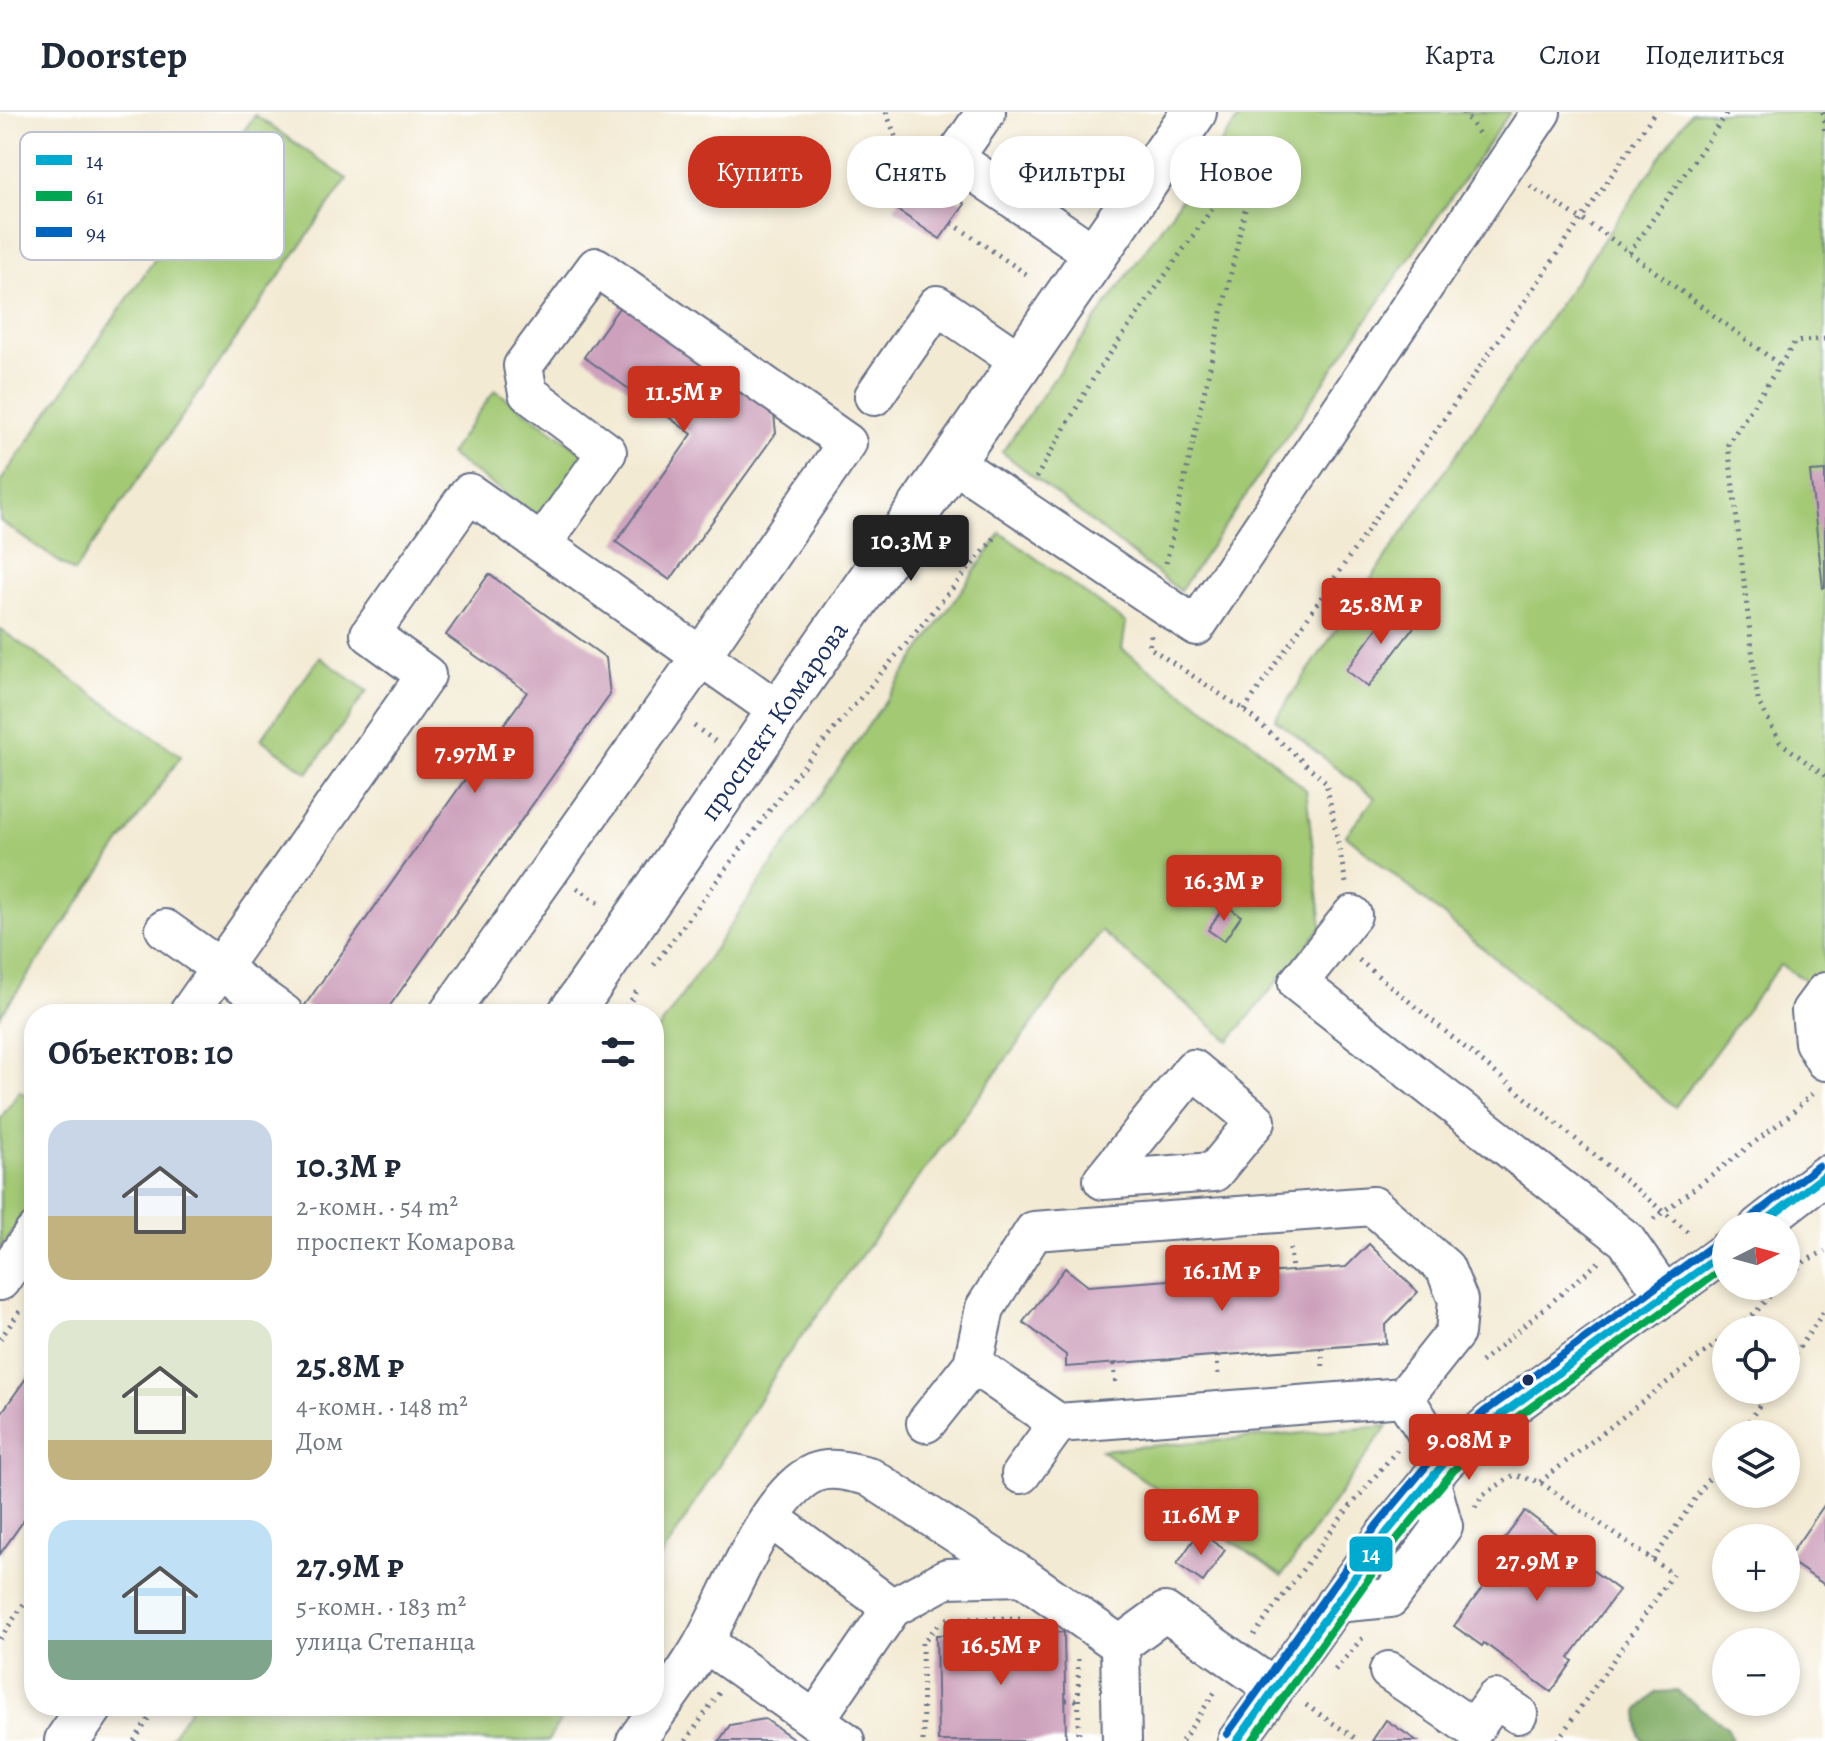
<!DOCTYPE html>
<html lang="ru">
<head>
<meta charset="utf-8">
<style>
  :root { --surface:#fff; --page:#f2f2f3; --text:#1f2937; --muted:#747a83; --line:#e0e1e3; --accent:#c8321e }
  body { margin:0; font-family:Alegreya,serif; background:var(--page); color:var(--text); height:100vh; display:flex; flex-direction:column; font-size:30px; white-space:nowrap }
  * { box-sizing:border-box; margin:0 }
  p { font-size:26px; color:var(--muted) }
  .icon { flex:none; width:44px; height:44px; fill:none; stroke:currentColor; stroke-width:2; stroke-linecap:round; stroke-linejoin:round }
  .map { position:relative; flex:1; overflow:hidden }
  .details { position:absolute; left:24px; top:892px; width:640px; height:712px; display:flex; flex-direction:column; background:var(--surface); border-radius:32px; box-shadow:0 4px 12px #0003 }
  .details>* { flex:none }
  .guide { position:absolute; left:688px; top:24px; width:760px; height:72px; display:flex; gap:16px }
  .needle { width:52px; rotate:84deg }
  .fabs { position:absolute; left:1712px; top:1100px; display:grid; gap:16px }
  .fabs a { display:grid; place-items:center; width:88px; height:88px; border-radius:50%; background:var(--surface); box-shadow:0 4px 12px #0003; font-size:40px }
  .price { position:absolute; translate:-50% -68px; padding:0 18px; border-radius:8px; background:var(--accent); color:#fff; font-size:26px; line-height:52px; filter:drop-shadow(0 2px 4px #0008) }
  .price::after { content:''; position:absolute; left:50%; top:48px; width:24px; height:18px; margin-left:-12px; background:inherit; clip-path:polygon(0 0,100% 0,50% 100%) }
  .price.current { background:#222; color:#fff }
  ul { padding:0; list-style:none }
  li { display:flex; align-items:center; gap:24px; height:200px; padding:0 24px }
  li span { display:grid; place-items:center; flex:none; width:224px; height:160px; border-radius:24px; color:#555 }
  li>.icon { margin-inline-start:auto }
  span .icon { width:96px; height:96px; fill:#fffc; stroke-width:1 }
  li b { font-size:34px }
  h2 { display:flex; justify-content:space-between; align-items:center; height:96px; padding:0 24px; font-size:34px }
  .chip { padding:0 28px; border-radius:32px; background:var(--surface); box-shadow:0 4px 12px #0003; font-size:28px; line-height:72px }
  .chip.current { background:var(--accent); color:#fff }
  header { display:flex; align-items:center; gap:48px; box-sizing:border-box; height:112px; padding:0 40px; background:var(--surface); border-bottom:2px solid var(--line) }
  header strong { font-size:38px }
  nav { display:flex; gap:44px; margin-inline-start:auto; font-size:28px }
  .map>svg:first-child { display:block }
</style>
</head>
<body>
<header>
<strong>Doorstep</strong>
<nav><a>Карта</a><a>Слои</a><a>Поделиться</a></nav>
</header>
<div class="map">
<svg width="1825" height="1629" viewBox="0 0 1825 1629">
  <rect width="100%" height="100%" fill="#fff"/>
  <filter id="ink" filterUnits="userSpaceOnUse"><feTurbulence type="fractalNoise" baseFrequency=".0125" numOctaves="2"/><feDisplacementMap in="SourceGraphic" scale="16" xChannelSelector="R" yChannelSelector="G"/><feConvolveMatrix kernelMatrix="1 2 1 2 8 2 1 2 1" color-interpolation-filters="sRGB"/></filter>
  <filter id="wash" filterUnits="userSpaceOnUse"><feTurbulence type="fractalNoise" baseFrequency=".006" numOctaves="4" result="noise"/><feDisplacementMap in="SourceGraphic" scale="32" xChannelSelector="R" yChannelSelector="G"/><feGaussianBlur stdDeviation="1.8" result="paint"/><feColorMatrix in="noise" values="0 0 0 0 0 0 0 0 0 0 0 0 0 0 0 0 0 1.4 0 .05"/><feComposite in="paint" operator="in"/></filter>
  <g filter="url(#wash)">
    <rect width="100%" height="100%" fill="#f3ead3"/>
    <g fill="#a3c974" stroke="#5f7c69" stroke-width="2">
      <polygon points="1243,0 1510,0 1180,479 1002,340"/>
      <polygon points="1691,0 1825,0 1825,879 1780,853 1675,995 1346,723 1375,686 1275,607"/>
      <polygon points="255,3 347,67 74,460 0,409 0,370"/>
      <polygon points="495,278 587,343 541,407 449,342"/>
      <polygon points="1001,421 1126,511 1122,537 1247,626 1306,678 1322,815 1229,929 1101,819 784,1248 654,1457 654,924"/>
      <polygon points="0,517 181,644 0,904"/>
      <polygon points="320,545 367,579 308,661 261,627"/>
      <polygon points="20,979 34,989 34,1089 0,1137 0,1007"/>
      <polygon points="1387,1314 1282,1464 1101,1338"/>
      <polygon points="192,1594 569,1594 548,1629 168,1629"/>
    </g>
    <polygon fill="#82ad66" stroke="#4e6e62" stroke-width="2" points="1677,1579 1728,1616 1732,1629 1644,1629 1640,1623 1638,1599 1657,1580"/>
    <g id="blocks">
      <g fill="#cda1bc">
        <polygon points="914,68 926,77 932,69 965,92 940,127 894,96"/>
        <polygon points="624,189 773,293 776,321 670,468 616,430 692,322 584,245"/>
        <polygon points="1825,359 1825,475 1823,476 1810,360"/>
        <polygon points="489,462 606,546 610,583 384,902 317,902 305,893 527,580 446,523"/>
        <polygon points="1394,494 1417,511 1368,575 1346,558"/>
        <polygon points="1225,793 1241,804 1224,829 1208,818"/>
        <polygon points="1369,1132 1418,1180 1385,1214 1386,1231 1066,1255 1066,1243 1023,1210 1065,1156 1088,1174 1346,1155"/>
        <polygon points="34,1255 34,1394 0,1442 0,1303"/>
        <polygon points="1825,1392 1825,1473 1787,1447"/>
        <polygon points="1525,1399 1574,1435 1569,1441 1619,1478 1569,1546 1573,1549 1551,1580 1484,1531 1482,1534 1454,1514 1503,1448 1494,1441"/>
        <polygon points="1199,1420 1225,1438 1203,1470 1177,1452"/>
        <polygon points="1064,1520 1066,1629 938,1629 936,1523"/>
        <polygon points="765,1607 797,1629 719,1629 730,1613"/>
        <polygon points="1386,1608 1417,1629 1372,1629"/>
      </g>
    </g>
  </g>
  <g filter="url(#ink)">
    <use href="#blocks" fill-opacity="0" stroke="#677087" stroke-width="2"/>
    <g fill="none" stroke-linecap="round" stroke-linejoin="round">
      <defs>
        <g id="minor">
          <polyline points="986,0 954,46 1097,144"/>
          <polyline points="874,284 937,193 1022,251"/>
          <polyline points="954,351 1196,514 1541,0"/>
          <polyline points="1352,803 1298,871 1626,1128 1665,1184"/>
          <polyline points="165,817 284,902"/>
          <polyline points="1825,880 1811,899 1814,930 1825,949"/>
          <polyline points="188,902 426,563 370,522 469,381 780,600"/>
          <polyline points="448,902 701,544 847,331 596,155 523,254 528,281 607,340 542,432"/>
          <polygon points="1193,957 1256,1009 1214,1060 1103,1068"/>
          <polyline points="1759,1114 1825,1063"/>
          <polyline points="0,1169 34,1121"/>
          <polyline points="1404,1285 1445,1350"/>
          <polyline points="926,1311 973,1252 985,1196 1034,1119 1373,1094 1445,1156 1458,1188 1455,1221 1404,1285 1058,1311 973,1252"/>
          <polyline points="1021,1362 1058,1311"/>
          <polyline points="770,1406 892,1496"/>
          <polyline points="1335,1491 1390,1486 1443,1414 1430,1367"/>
          <polyline points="704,1530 845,1629"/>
          <polyline points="1120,1533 1122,1629"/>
          <polyline points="1389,1559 1474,1617 1495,1587 1518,1602"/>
          <polyline points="815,1608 892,1496 947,1466 1022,1464 1120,1533 1165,1500 1274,1576"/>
          <path d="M636 1629C659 1596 686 1563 705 1528 729 1485 768 1381 814 1361 831 1354 851 1360 868 1364L1022 1464"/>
          <polyline points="1237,1629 1387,1420 1445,1350 1491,1310 1726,1139"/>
        </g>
        <g id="major">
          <polyline points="570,902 1194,0"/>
          <polyline points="67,1629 91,1594"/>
        </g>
      </defs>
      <use href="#minor" stroke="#677087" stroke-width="42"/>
      <use href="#major" stroke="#677087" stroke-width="48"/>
      <g stroke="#677087" stroke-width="5" stroke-dasharray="2 6" stroke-linecap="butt">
        <polyline points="886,0 905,48 926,77"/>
        <polyline points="1463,0 1482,26"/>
        <polyline points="1823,0 1825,24"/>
        <polyline points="1530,74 1606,123 1780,253"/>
        <polyline points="952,111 1029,164"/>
        <polyline points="1629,141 1728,0"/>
        <polyline points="1825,227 1795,230 1728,332 1758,589 1780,630 1825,664"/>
        <polyline points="1036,366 1097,260 1261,27"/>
        <polyline points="1166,451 1260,31"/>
        <polyline points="1151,523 1149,535 1244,598 1326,670 1346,771"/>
        <polyline points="1244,598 1655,0"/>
        <polyline points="694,614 715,629"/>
        <polyline points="577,776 602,793"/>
        <polyline points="1359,848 1688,1120"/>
        <polyline points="654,853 796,663 997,423"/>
        <polyline points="623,902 639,875"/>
        <polyline points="1654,1107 1785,1007 1812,982"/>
        <polyline points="1290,1136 1292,1159"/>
        <polyline points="1171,1145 1172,1168"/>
        <polyline points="1786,1167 1805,1149 1825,1139"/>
        <polyline points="1753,1174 1767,1185"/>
        <polyline points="1733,1218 1755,1201 1778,1174"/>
        <polyline points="0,1227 20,1199"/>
        <polyline points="1322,1236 1323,1259"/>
        <polyline points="1217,1244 1218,1263"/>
        <polyline points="1481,1250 1599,1150"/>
        <polyline points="1114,1252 1116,1275"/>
        <polyline points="1786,1255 1825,1198"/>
        <polyline points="1740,1322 1770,1278"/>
        <polyline points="1540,1370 1726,1224"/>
        <polyline points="1475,1395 1483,1383 1514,1363 1540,1370 1673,1462 1557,1629"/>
        <polyline points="1653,1448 1726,1342"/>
        <polyline points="946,1507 1020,1506"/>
        <polyline points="1254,1523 1340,1407 1397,1338"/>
        <polyline points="0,1527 34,1477"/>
        <polyline points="1078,1547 1079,1629"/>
        <polyline points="1335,1558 1365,1523"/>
        <polyline points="1066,1588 1079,1588"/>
        <polyline points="1306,1593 1355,1626"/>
        <polyline points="134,1629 157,1594"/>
        <polyline points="686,1629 719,1581"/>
        <polyline points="923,1629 922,1531 939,1512"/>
        <polyline points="1182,1629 1217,1577"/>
      </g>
      <use href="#minor" stroke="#fff" stroke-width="38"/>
      <use href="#major" stroke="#fff" stroke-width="44"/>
      <defs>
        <g id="bus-1">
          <polyline points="1759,1114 1825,1063"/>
          <polyline points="1237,1629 1387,1420 1445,1350 1491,1310 1726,1139"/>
        </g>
        <polyline id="bus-2" points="1252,1629 1397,1427 1454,1358 1498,1319 1726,1154"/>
        <g id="bus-3">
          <polyline points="1752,1105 1818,1054"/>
          <polyline points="1227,1622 1377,1413 1436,1342 1484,1300 1719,1129"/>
        </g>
      </defs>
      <use href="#bus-1" stroke="#fff" stroke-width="14"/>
      <use href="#bus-2" stroke="#fff" stroke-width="14"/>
      <use href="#bus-3" stroke="#fff" stroke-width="14"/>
      <use href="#bus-1" stroke="#00a9ce" stroke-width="8"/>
      <use href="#bus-2" stroke="#00a651" stroke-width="8"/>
      <use href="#bus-3" stroke="#0065bd" stroke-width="8"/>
    </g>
  </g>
  <circle fill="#1b2f5e" stroke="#fff" stroke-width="3" cx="1528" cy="1268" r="7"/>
  <g text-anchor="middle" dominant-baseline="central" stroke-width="8" stroke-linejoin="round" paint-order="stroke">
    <g font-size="28" fill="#1b2f5e" stroke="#fff">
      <text transform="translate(774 609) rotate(-55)">проспект Комарова</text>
    </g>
  </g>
  <rect x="20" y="20" width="264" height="128" rx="12" fill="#fff" stroke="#bbc1cf" stroke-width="2"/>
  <rect x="36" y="43" width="36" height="10" fill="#00a9ce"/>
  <rect x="36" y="79" width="36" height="10" fill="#00a651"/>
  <rect x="36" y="115" width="36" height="10" fill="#0065bd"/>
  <g font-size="22" fill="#1b2f5e">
    <text x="86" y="56">14</text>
    <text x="86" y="92">61</text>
    <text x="86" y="128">94</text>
  </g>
  <rect stroke="#fff" stroke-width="3" x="1348" y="1423" width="46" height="38" rx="8" fill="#00a9ce"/>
  <g font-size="22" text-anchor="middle" font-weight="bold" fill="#fff">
    <text x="1371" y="1450">14</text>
  </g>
</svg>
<div class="fabs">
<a><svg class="needle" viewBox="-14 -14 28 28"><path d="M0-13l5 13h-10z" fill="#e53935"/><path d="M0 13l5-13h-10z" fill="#747a83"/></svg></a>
<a><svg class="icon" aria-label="locate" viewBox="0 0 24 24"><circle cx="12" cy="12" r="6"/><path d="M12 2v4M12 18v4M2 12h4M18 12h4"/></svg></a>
<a><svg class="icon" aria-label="layers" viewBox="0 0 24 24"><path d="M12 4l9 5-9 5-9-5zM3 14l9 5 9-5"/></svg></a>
<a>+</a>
<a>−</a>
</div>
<b class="price" style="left:684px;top:322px">11.5M ₽</b>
<b class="price current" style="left:911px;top:471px">10.3M ₽</b>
<b class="price" style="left:1381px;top:534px">25.8M ₽</b>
<b class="price" style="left:475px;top:683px">7.97M ₽</b>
<b class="price" style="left:1224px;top:811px">16.3M ₽</b>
<b class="price" style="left:1222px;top:1201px">16.1M ₽</b>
<b class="price" style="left:1469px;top:1370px">9.08M ₽</b>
<b class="price" style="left:1201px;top:1445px">11.6M ₽</b>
<b class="price" style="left:1537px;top:1491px">27.9M ₽</b>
<b class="price" style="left:1001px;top:1575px">16.5M ₽</b>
<div class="guide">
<a class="chip current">Купить</a>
<a class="chip">Снять</a>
<a class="chip">Фильтры</a>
<a class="chip">Новое</a>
</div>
<section class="details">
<h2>Объектов: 10<svg class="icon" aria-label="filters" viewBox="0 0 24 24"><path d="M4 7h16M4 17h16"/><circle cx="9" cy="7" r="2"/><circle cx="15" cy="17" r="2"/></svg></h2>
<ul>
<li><span style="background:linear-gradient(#c9d6e8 60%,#c2b280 0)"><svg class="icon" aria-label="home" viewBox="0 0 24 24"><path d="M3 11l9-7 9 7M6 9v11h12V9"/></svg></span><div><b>10.3M ₽</b><p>2-комн. · 54 m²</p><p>проспект Комарова</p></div></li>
<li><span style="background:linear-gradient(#dfe7d0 75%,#c2b280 0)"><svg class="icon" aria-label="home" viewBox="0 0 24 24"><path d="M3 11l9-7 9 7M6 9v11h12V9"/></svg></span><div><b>25.8M ₽</b><p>4-комн. · 148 m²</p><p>Дом</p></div></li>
<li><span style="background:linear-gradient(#bfe0f5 75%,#7fa58c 0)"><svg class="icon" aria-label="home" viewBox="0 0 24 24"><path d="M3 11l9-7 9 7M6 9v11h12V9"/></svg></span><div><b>27.9M ₽</b><p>5-комн. · 183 m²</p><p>улица Степанца</p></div></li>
</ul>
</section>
</div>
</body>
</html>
